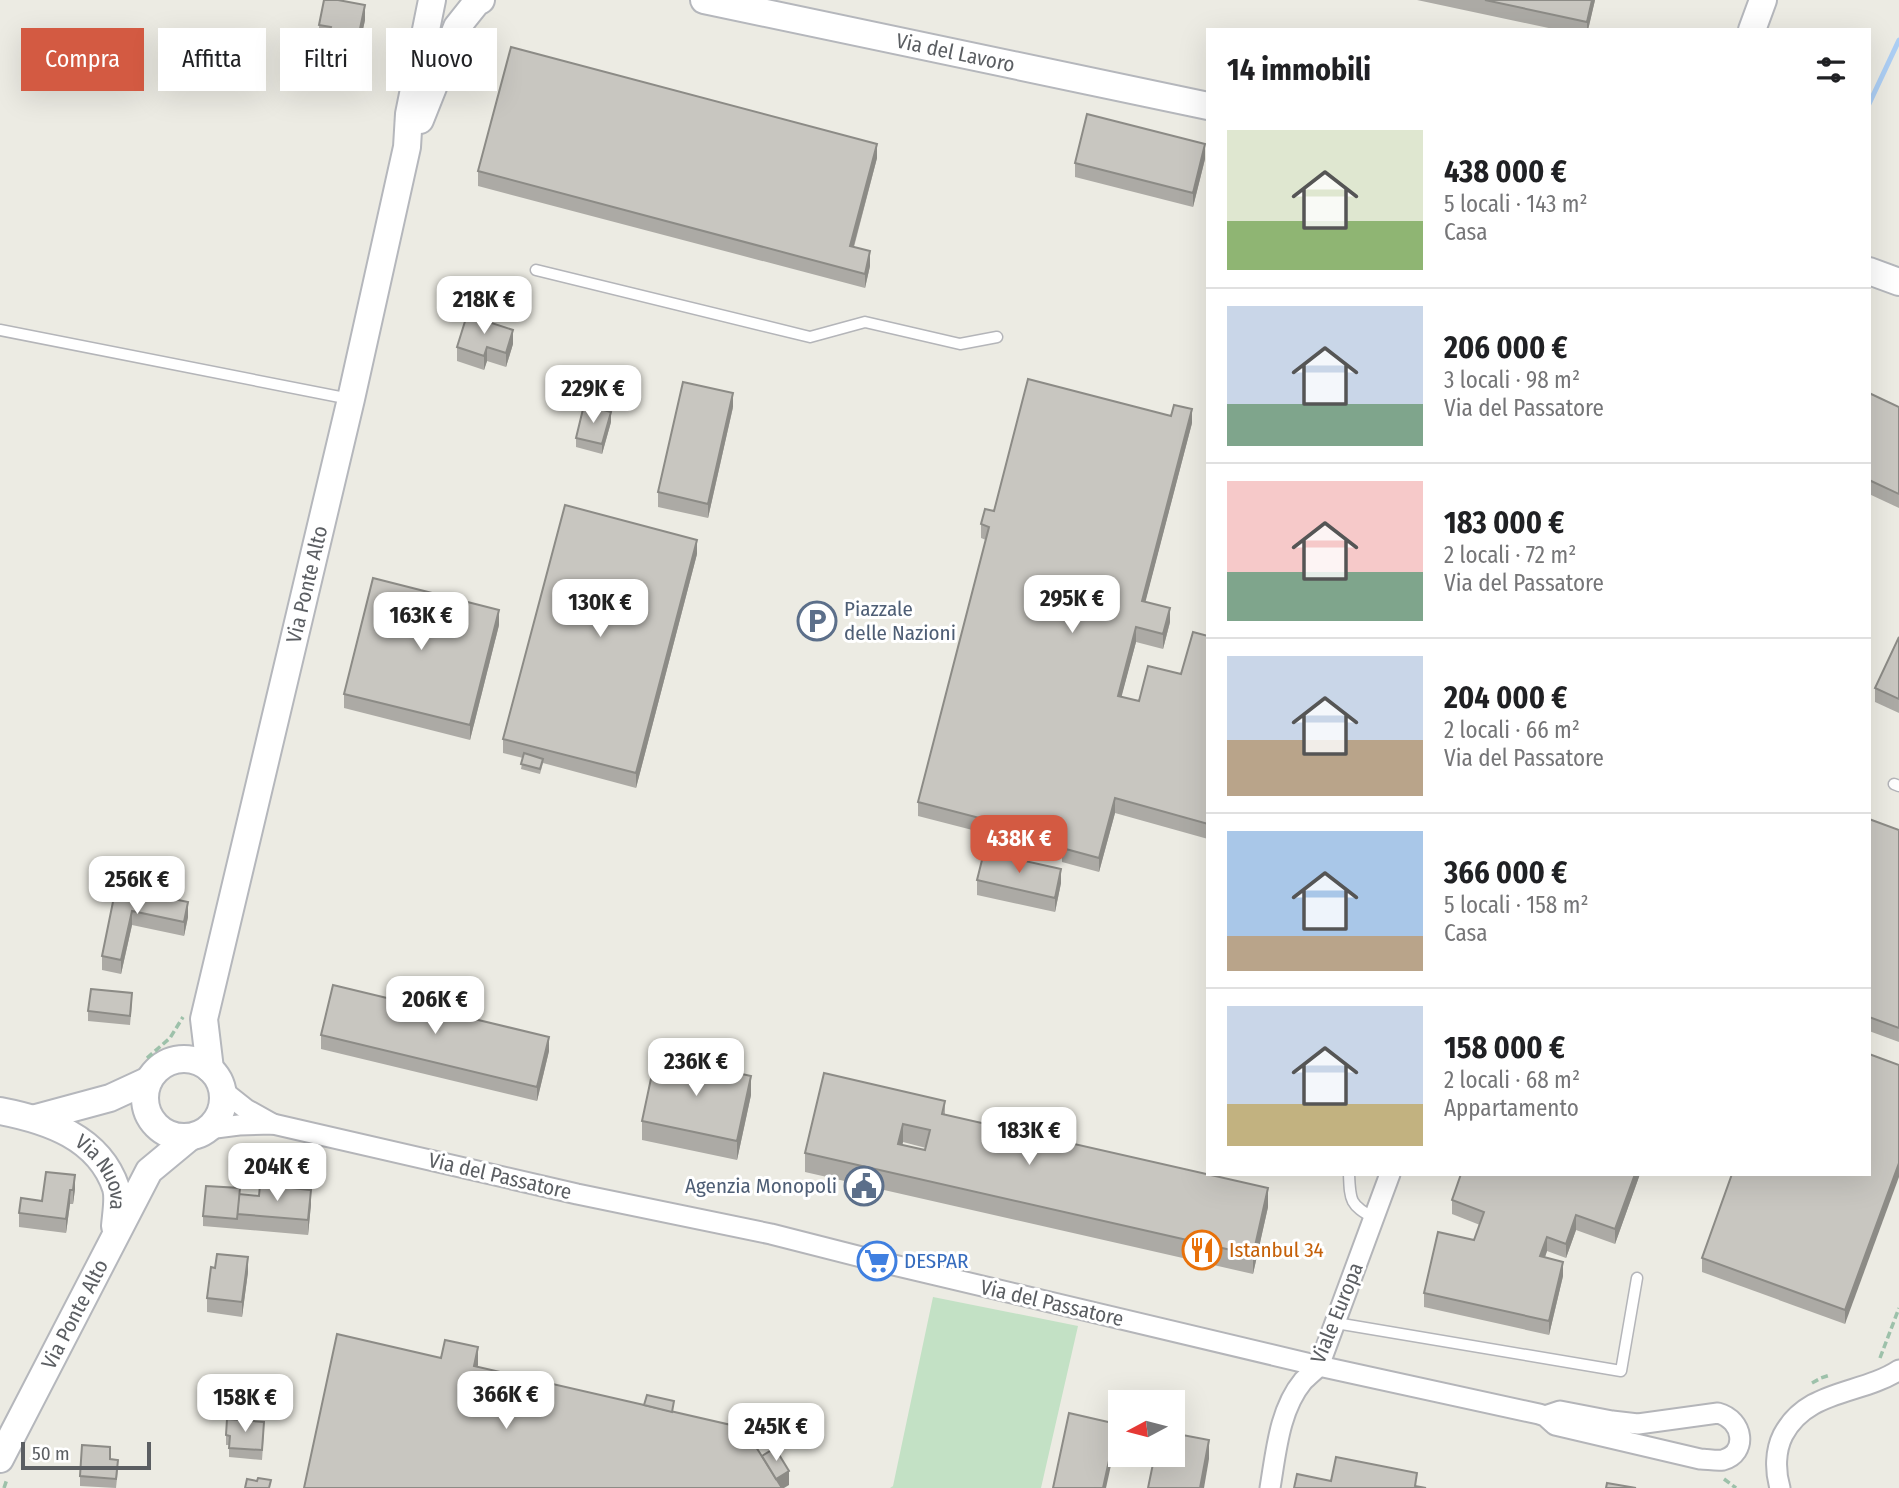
<!DOCTYPE html>
<html lang="it">
<head>
<meta charset="utf-8">
<style>
  :root { --surface:#fff; --page:#f6f6f6; --text:#202124; --muted:#757577; --line:#e0e0e0; --accent:#d35a42 }
  body { margin:0; font-family:"Fira Sans Condensed",sans-serif; background:var(--page); color:var(--text); height:100vh; display:flex; flex-direction:column; font-size:26px; white-space:nowrap }
  * { box-sizing:border-box; margin:0 }
  p { font-size:23px; color:var(--muted) }
  .icon { flex:none; width:38px; height:38px; fill:none; stroke:currentColor; stroke-width:2; stroke-linecap:round; stroke-linejoin:round }
  .map { position:relative; flex:1; overflow:hidden }
  .drawer { position:absolute; left:1206px; top:28px; width:665px; height:1148px; display:flex; flex-direction:column; background:var(--surface); border-radius:0px; box-shadow:0 7px 28px #0002 }
  .drawer>* { flex:none }
  .banner { position:absolute; left:21px; top:28px; width:665px; height:63px; display:flex; gap:14px }
  .needle { width:46px; rotate:263deg }
  .buttons { position:absolute; left:1108px; top:1390px; display:grid; gap:14px }
  .buttons a { display:grid; place-items:center; width:77px; height:77px; border-radius:0px; background:var(--surface); box-shadow:0 7px 28px #0002; font-size:35px }
  .scale { position:absolute; left:21px; bottom:18px; width:130px; box-sizing:border-box; padding-left:7px; border:4px solid #5b5e62; border-top:0; font-size:19px; line-height:24px; white-space:nowrap; color:#5b5e62; -webkit-text-stroke:5px #fff; paint-order:stroke }
  .price { position:absolute; translate:-50% -60px; padding:0 16px; border-radius:14px; background:#fff; color:#222; font-size:23px; line-height:46px; filter:drop-shadow(0 2px 4px #0008) }
  .price::after { content:''; position:absolute; left:50%; top:42px; width:21px; height:16px; margin-left:-10px; background:inherit; clip-path:polygon(0 0,100% 0,50% 100%) }
  .price.on { background:var(--accent); color:#fff }
  ul { padding:0; list-style:none }
  li { display:flex; align-items:center; gap:21px; height:175px; padding:0 21px }
  li+li { border-top:2px solid var(--line) }
  li span { display:grid; place-items:center; flex:none; width:196px; height:140px; border-radius:0px; color:#555 }
  li>.icon { margin-inline-start:auto }
  span .icon { width:84px; height:84px; fill:#fffc; stroke-width:1 }
  li b { font-size:30px }
  h2 { display:flex; justify-content:space-between; align-items:center; height:84px; padding:0 21px; font-size:30px }
  .chip { padding:0 24px; border-radius:0px; background:var(--surface); box-shadow:0 7px 28px #0002; font-size:24px; line-height:63px }
  .chip.on { background:var(--accent); color:#fff }
  .map>svg:first-child { display:block }
</style>
</head>
<body>
<div class="map">
<svg width="1899" height="1488" viewBox="0 0 1899 1488">
  <rect width="100%" height="100%" fill="#ecebe3"/>
  <polygon fill="#c3e1c5" points="933,1297 1078,1326 1041,1488 890,1488 893,1486"/>
  <g fill="none" stroke-linecap="round" stroke-linejoin="round">
    <polyline stroke="#accef4" stroke-width="5" points="1869,104 1899,40"/>
    <defs>
      <g id="lane">
        <polyline points="536,270 810,337 865,322 960,344 997,337"/>
        <polyline points="0,330 350,399"/>
        <polyline points="1894,784 1899,786"/>
        <path d="M1349 1174C1350 1201 1350 1205 1374 1218"/>
        <polyline points="1336,1323 1621,1371 1637,1278"/>
      </g>
      <g id="street">
        <polyline points="222,1090 246,1109 273,1124"/>
        <path d="M208 1129 239 1125 273 1124 577 1194 771 1234 881 1262 1319 1366 1539 1414 1545 1416 1555 1425 1700 1459C1707 1459 1716 1461 1723 1460 1748 1453 1744 1420 1718 1413L1638 1424 1612 1421 1560 1411 1545 1416"/>
        <path d="M1270 1488C1276 1453 1279 1410 1303 1381 1308 1376 1314 1371 1319 1366L1390 1174"/>
        <path d="M1780 1488C1775 1471 1775 1451 1783 1435 1807 1389 1861 1395 1899 1370"/>
      </g>
      <g id="secondary">
        <path id="s1" d="M704 0 1208 106"/>
        <polyline points="1752,30 1763,0"/>
        <polyline points="420,120 457,27 477,2 481,0"/>
        <polyline points="1869,271 1899,282"/>
        <circle cx="184" cy="1098" r="39"/>
        <path id="s2" d="M210 1069 204 1019 351 399 407 147 409 114 432 0"/>
        <path id="s3" d="M0 1111C47 1120 99 1137 116 1188 119 1198 116 1214 115 1226"/>
        <polyline points="36,1118 110,1098 149,1080"/>
        <path id="s4" d="M0 1459 149 1171 190 1137"/>
      </g>
    </defs>
    <use href="#lane" stroke="#b4b5b9" stroke-width="13"/>
    <use href="#street" stroke="#b4b5b9" stroke-width="23"/>
    <use href="#secondary" stroke="#b5b7bc" stroke-width="30"/>
    <g stroke="#9dc1aa" stroke-width="3.5" stroke-dasharray="7 3.5" stroke-linecap="butt">
      <polyline points="147,1058 170,1038 183,1017"/>
      <polyline points="1880,1358 1899,1308"/>
      <polyline points="1812,1383 1821,1378 1830,1375"/>
      <polyline points="1724,1479 1736,1488"/>
      <polyline points="4,1488 7,1479"/>
    </g>
    <use href="#lane" stroke="#fff" stroke-width="10"/>
    <use href="#street" stroke="#fff" stroke-width="19"/>
    <use href="#secondary" stroke="#fff" stroke-width="26"/>
  </g>
  <g fill="#acaaa5" fill-rule="evenodd">
    <polygon points="1417,0 1595,0 1588,30 1558,30"/>
    <polygon points="365,20 357,57 328,51 328,41 319,39 319,25"/>
    <polygon points="877,158 854,247 870,266 865,288 478,186 478,171"/>
    <polygon points="1205,159 1193,207 1075,177 1075,163"/>
    <polygon points="513,344 506,367 487,361 484,370 457,361 457,347"/>
    <polygon points="1869,393 1899,407 1899,508 1869,494"/>
    <polygon points="733,407 708,518 658,507 658,492"/>
    <polygon points="611,422 602,454 576,447 576,438"/>
    <polygon points="1192,423 1145,602 1170,622 1163,649 1136,642 1121,697 1139,701 1181,674 1208,636 1208,839 1115,813 1099,872 1062,862 1062,853 918,816 918,802 986,540 981,538 981,524"/>
    <polygon points="697,554 636,788 543,763 540,774 521,769 523,758 503,753 503,739"/>
    <polygon points="499,625 470,740 344,708 344,694"/>
    <polygon points="1899,637 1899,713 1875,702 1875,688"/>
    <polygon points="1869,819 1899,830 1899,1042 1869,1031"/>
    <polygon points="977,880 1061,883 1055,912 977,895"/>
    <polygon points="116,887 188,917 184,936 132,925 121,974 102,970 102,956"/>
    <polygon points="132,1003 130,1025 88,1021 88,1011"/>
    <polygon points="321,1035 549,1051 537,1101 321,1049"/>
    <polygon points="1899,1065 1845,1324 1702,1272 1702,1258"/>
    <polygon points="751,1095 737,1160 642,1140 642,1121"/>
    <path d="M945 1101V1115L1268 1207 1253 1274 805 1172V1153ZM903 1142 926 1148 925 1150 902 1145Z"/>
    <polygon points="46,1172 75,1189 73,1204 70,1204 66,1233 19,1227 19,1213 42,1201"/>
    <polygon points="1461,1174 1640,1174 1615,1244 1576,1230 1566,1258 1547,1251 1545,1257 1563,1276 1549,1335 1424,1307 1424,1293 1474,1240 1480,1225 1452,1214 1452,1200"/>
    <polygon points="240,1195 311,1204 308,1235 203,1226 203,1216"/>
    <polygon points="248,1272 242,1317 207,1312 207,1298"/>
    <polygon points="264,1432 262,1460 229,1457 229,1445 226,1445 226,1435"/>
    <polygon points="110,1459 118,1469 116,1488 80,1486 80,1476"/>
  </g>
  <g fill="#8c8b86">
    <polygon points="1592,0 1595,0 1588,30 1587,30 1587,22"/>
    <polygon points="365,5 365,20 357,57 357,43"/>
    <polygon points="877,144 877,158 850,260 850,246"/>
    <polygon points="1205,144 1205,159 1193,207 1193,193"/>
    <polygon points="870,251 870,266 865,288 865,274"/>
    <polygon points="513,330 513,344 506,367 506,353"/>
    <polygon points="487,347 487,361 484,370 484,356"/>
    <polygon points="733,393 733,407 708,518 708,504"/>
    <polygon points="1192,409 1192,423 1142,615 1142,601"/>
    <polygon points="611,412 611,422 602,454 602,444"/>
    <polygon points="697,540 697,554 636,788 636,773"/>
    <polygon points="1170,608 1170,622 1163,649 1163,634"/>
    <polygon points="499,610 499,625 470,740 470,725"/>
    <polygon points="1136,627 1136,642 1118,710 1118,696"/>
    <polygon points="1115,798 1115,813 1099,872 1099,858"/>
    <polygon points="1061,869 1061,883 1055,912 1055,898"/>
    <polygon points="188,902 188,917 184,936 184,922"/>
    <polygon points="132,911 132,925 121,974 121,960"/>
    <polygon points="549,1037 549,1051 537,1101 537,1087"/>
    <polygon points="751,1076 751,1095 737,1160 737,1141"/>
    <polygon points="903,1124 903,1142 898,1163 898,1144"/>
    <polygon points="1899,1163 1899,1177 1845,1324 1845,1310"/>
    <polygon points="1635,1174 1640,1174 1615,1244 1615,1229"/>
    <polygon points="75,1175 75,1189 73,1204 73,1190"/>
    <polygon points="1268,1188 1268,1207 1253,1274 1253,1255"/>
    <polygon points="70,1190 70,1204 66,1233 66,1219"/>
    <polygon points="311,1190 311,1204 308,1235 308,1220"/>
    <polygon points="1576,1215 1576,1230 1566,1258 1566,1244"/>
    <polygon points="1547,1237 1547,1251 1540,1271 1540,1256"/>
    <polygon points="248,1257 248,1272 242,1317 242,1302"/>
    <polygon points="1563,1262 1563,1276 1549,1335 1549,1321"/>
    <polygon points="478,1347 478,1365 474,1385 474,1366"/>
    <polygon points="1117,1424 1117,1438 1106,1488 1103,1488"/>
    <polygon points="1209,1440 1209,1459 1204,1488 1200,1488"/>
    <polygon points="789,1471 789,1485 784,1488 774,1488 774,1480"/>
  </g>
  <g fill="#c8c6c0" stroke="#8c8b86" stroke-width="2" fill-rule="evenodd">
    <polygon points="324,0 338,0 365,5 357,43 328,37 331,27 319,25"/>
    <polygon points="1485,0 1592,0 1587,22"/>
    <polygon points="511,47 877,144 850,246 870,251 865,274 478,171"/>
    <polygon points="1087,114 1205,144 1193,193 1075,163"/>
    <polygon points="467,315 513,330 506,353 487,347 484,356 457,347"/>
    <polygon points="1028,379 1171,416 1174,405 1192,409 1142,601 1170,608 1163,634 1136,627 1118,696 1139,701 1148,666 1181,674 1193,632 1208,636 1208,824 1115,798 1099,858 1062,848 1064,840 918,802 989,527 981,524 985,509 994,511"/>
    <polygon points="683,382 733,393 708,504 658,492"/>
    <polygon points="1869,393 1899,407 1899,494 1869,480"/>
    <polygon points="584,405 611,412 602,444 576,438"/>
    <polygon points="565,505 697,540 636,773 503,739"/>
    <polygon points="373,578 499,610 470,725 344,694"/>
    <polygon points="1899,637 1899,699 1875,688"/>
    <polygon points="524,753 543,759 540,769 521,764"/>
    <polygon points="1869,819 1899,830 1899,1028 1869,1017"/>
    <polygon points="984,852 1061,869 1055,898 977,880"/>
    <polygon points="116,887 188,902 184,922 132,911 121,960 102,956"/>
    <polygon points="333,985 549,1037 537,1087 321,1035"/>
    <polygon points="91,989 132,993 130,1016 88,1011"/>
    <polygon points="1869,1054 1899,1065 1899,1163 1845,1310 1702,1258 1732,1174 1869,1174"/>
    <polygon points="656,1055 751,1076 737,1141 642,1121"/>
    <path d="M824 1073 945 1101 942 1114 1268 1188 1253 1255 805 1153ZM903 1124 930 1130 925 1150 898 1144Z"/>
    <polygon points="46,1172 75,1175 73,1190 70,1190 66,1219 19,1213 21,1198 42,1201"/>
    <polygon points="1461,1174 1635,1174 1615,1229 1576,1215 1566,1244 1547,1237 1540,1256 1563,1262 1549,1321 1424,1293 1438,1232 1474,1240 1484,1212 1452,1200"/>
    <polygon points="260,1185 311,1190 308,1220 237,1214 239,1194 259,1196"/>
    <polygon points="206,1186 240,1188 237,1219 203,1216"/>
    <polygon points="217,1254 248,1257 242,1302 207,1298 211,1267 215,1268"/>
    <polygon points="337,1334 441,1358 445,1340 478,1347 474,1366 744,1428 782,1488 304,1488"/>
    <polygon points="647,1395 674,1401 672,1412 644,1405"/>
    <polygon points="1069,1413 1117,1424 1103,1488 1053,1488"/>
    <polygon points="227,1419 264,1422 262,1450 229,1448 230,1436 226,1435"/>
    <polygon points="1172,1433 1209,1440 1200,1488 1148,1488 1155,1454 1172,1454"/>
    <polygon points="82,1445 110,1447 110,1459 118,1460 116,1479 80,1476"/>
    <polygon points="775,1448 789,1471 776,1479 762,1456"/>
    <polygon points="1336,1457 1417,1473 1415,1486 1426,1488 1294,1488 1297,1474 1331,1481"/>
    <polygon points="258,1478 271,1480 269,1488 245,1488 247,1479 257,1481"/>
    <polygon points="1607,1483 1636,1488 1606,1488"/>
  </g>
  <defs>
    <symbol id="parking-ring" viewBox="-11 -11 22 22"><circle r="9.5" fill="#fff" stroke="#5c6f8a" stroke-width="1.5"/><path d="M-3.5-5.5H1a3.5 3.5 0 0 1 0 7H-1V5.5H-3.5ZM-1-3.4V-.6H.8a1.4 1.4 0 0 0 0-2.8Z" fill="#5c6f8a"/></symbol>
    <symbol id="civic-ring" viewBox="-11 -11 22 22"><circle r="9.5" fill="#fff" stroke="#5c6f8a" stroke-width="1.5"/><path d="M-.6-6.5H3V-4.5H.6V-3L4-1V1h2V6H-6V1h2V-1L-.6-3ZM-1.2 2.5V6h2.4V2.5Z" fill="#5c6f8a"/></symbol>
    <symbol id="restaurant-ring" viewBox="-11 -11 22 22"><circle r="9.5" fill="#fff" stroke="#e8710a" stroke-width="1.5"/><path d="M-5-6h1v4h1v-4h1v4h1v-4h1v5L-1.5 .5V6h-2V.5L-5-1ZM5-6V6H3V1.5H1.5Q1.5-4 5-6Z" fill="#e8710a"/></symbol>
    <symbol id="supermarket-ring" viewBox="-11 -11 22 22"><circle r="9.5" fill="#fff" stroke="#3f7fe0" stroke-width="1.5"/><path d="M-6-5.5h2.5l.6 2H6L4.5 2H-2.5L-4.4-4H-6ZM-1.5 3.2a1.3 1.3 0 1 0 .1 0ZM3 3.2a1.3 1.3 0 1 0 .1 0Z" fill="#3f7fe0"/></symbol>
  </defs>
  <g fill-rule="evenodd">
    <use href="#parking-ring" x="795" y="599" width="44" height="44"/>
    <use href="#civic-ring" x="842" y="1164" width="44" height="44"/>
    <use href="#restaurant-ring" x="1180" y="1228" width="44" height="44"/>
    <use href="#supermarket-ring" x="855" y="1239" width="44" height="44"/>
  </g>
  <g text-anchor="middle" dominant-baseline="central" stroke-width="6" stroke-linejoin="round" paint-order="stroke">
    <g font-size="21" fill="#5b5e62" stroke="#fff">
      <text stroke="none"><textPath href="#s1" startOffset="257">Via del Lavoro</textPath></text>
      <text stroke="none"><textPath href="#s2" startOffset="497">Via Ponte Alto</textPath></text>
      <text transform="translate(500 1176) rotate(13)">Via del Passatore</text>
      <text stroke="none"><textPath href="#s3" startOffset="126">Via Nuova</textPath></text>
      <text transform="translate(1052 1303) rotate(13)">Via del Passatore</text>
      <text transform="translate(1337 1313) rotate(-68)">Viale Europa</text>
      <text stroke="none"><textPath href="#s4" startOffset="163">Via Ponte Alto</textPath></text>
    </g>
    <g font-size="21" fill="#4e5e75" stroke="#fff" text-anchor="start">
      <text x="844" y="609">Piazzale<tspan x="844" dy="24">delle Nazioni</tspan></text>
      <text x="837" y="1186" text-anchor="end">Agenzia Monopoli</text>
    </g>
    <g font-size="21" fill="#c56008" stroke="#fff" text-anchor="start">
      <text x="1229" y="1250">Istanbul 34</text>
    </g>
    <g font-size="21" fill="#366cbe" stroke="#fff" text-anchor="start">
      <text x="904" y="1261">DESPAR</text>
    </g>
  </g>
</svg>
<div class="buttons">
<a><svg class="needle" viewBox="-14 -14 28 28"><path d="M0-13l5 13h-10z" fill="#e53935"/><path d="M0 13l5-13h-10z" fill="#757577"/></svg></a>
</div>
<div class="scale">50 m</div>
<b class="price" style="left:484px;top:336px">218K €</b>
<b class="price" style="left:593px;top:425px">229K €</b>
<b class="price" style="left:1072px;top:635px">295K €</b>
<b class="price" style="left:600px;top:639px">130K €</b>
<b class="price" style="left:421px;top:652px">163K €</b>
<b class="price on" style="left:1019px;top:875px">438K €</b>
<b class="price" style="left:137px;top:916px">256K €</b>
<b class="price" style="left:435px;top:1036px">206K €</b>
<b class="price" style="left:696px;top:1098px">236K €</b>
<b class="price" style="left:1029px;top:1167px">183K €</b>
<b class="price" style="left:277px;top:1203px">204K €</b>
<b class="price" style="left:506px;top:1431px">366K €</b>
<b class="price" style="left:245px;top:1434px">158K €</b>
<b class="price" style="left:776px;top:1463px">245K €</b>
<div class="banner">
<a class="chip on">Compra</a>
<a class="chip">Affitta</a>
<a class="chip">Filtri</a>
<a class="chip">Nuovo</a>
</div>
<section class="drawer">
<h2>14 immobili<svg class="icon" aria-label="filters" viewBox="0 0 24 24"><path d="M4 7h16M4 17h16"/><circle cx="9" cy="7" r="2"/><circle cx="15" cy="17" r="2"/></svg></h2>
<ul>
<li><span style="background:linear-gradient(#dfe7d0 65%,#8fb573 0)"><svg class="icon" aria-label="home" viewBox="0 0 24 24"><path d="M3 11l9-7 9 7M6 9v11h12V9"/></svg></span><div><b>438 000 €</b><p>5 locali · 143 m²</p><p>Casa</p></div></li>
<li><span style="background:linear-gradient(#c9d6e8 70%,#7fa58c 0)"><svg class="icon" aria-label="home" viewBox="0 0 24 24"><path d="M3 11l9-7 9 7M6 9v11h12V9"/></svg></span><div><b>206 000 €</b><p>3 locali · 98 m²</p><p>Via del Passatore</p></div></li>
<li><span style="background:linear-gradient(#f6c9c9 65%,#7fa58c 0)"><svg class="icon" aria-label="home" viewBox="0 0 24 24"><path d="M3 11l9-7 9 7M6 9v11h12V9"/></svg></span><div><b>183 000 €</b><p>2 locali · 72 m²</p><p>Via del Passatore</p></div></li>
<li><span style="background:linear-gradient(#c9d6e8 60%,#b9a48a 0)"><svg class="icon" aria-label="home" viewBox="0 0 24 24"><path d="M3 11l9-7 9 7M6 9v11h12V9"/></svg></span><div><b>204 000 €</b><p>2 locali · 66 m²</p><p>Via del Passatore</p></div></li>
<li><span style="background:linear-gradient(#a9c7e8 75%,#b9a48a 0)"><svg class="icon" aria-label="home" viewBox="0 0 24 24"><path d="M3 11l9-7 9 7M6 9v11h12V9"/></svg></span><div><b>366 000 €</b><p>5 locali · 158 m²</p><p>Casa</p></div></li>
<li><span style="background:linear-gradient(#c9d6e8 70%,#c2b280 0)"><svg class="icon" aria-label="home" viewBox="0 0 24 24"><path d="M3 11l9-7 9 7M6 9v11h12V9"/></svg></span><div><b>158 000 €</b><p>2 locali · 68 m²</p><p>Appartamento</p></div></li>
</ul>
</section>
</div>
</body>
</html>
